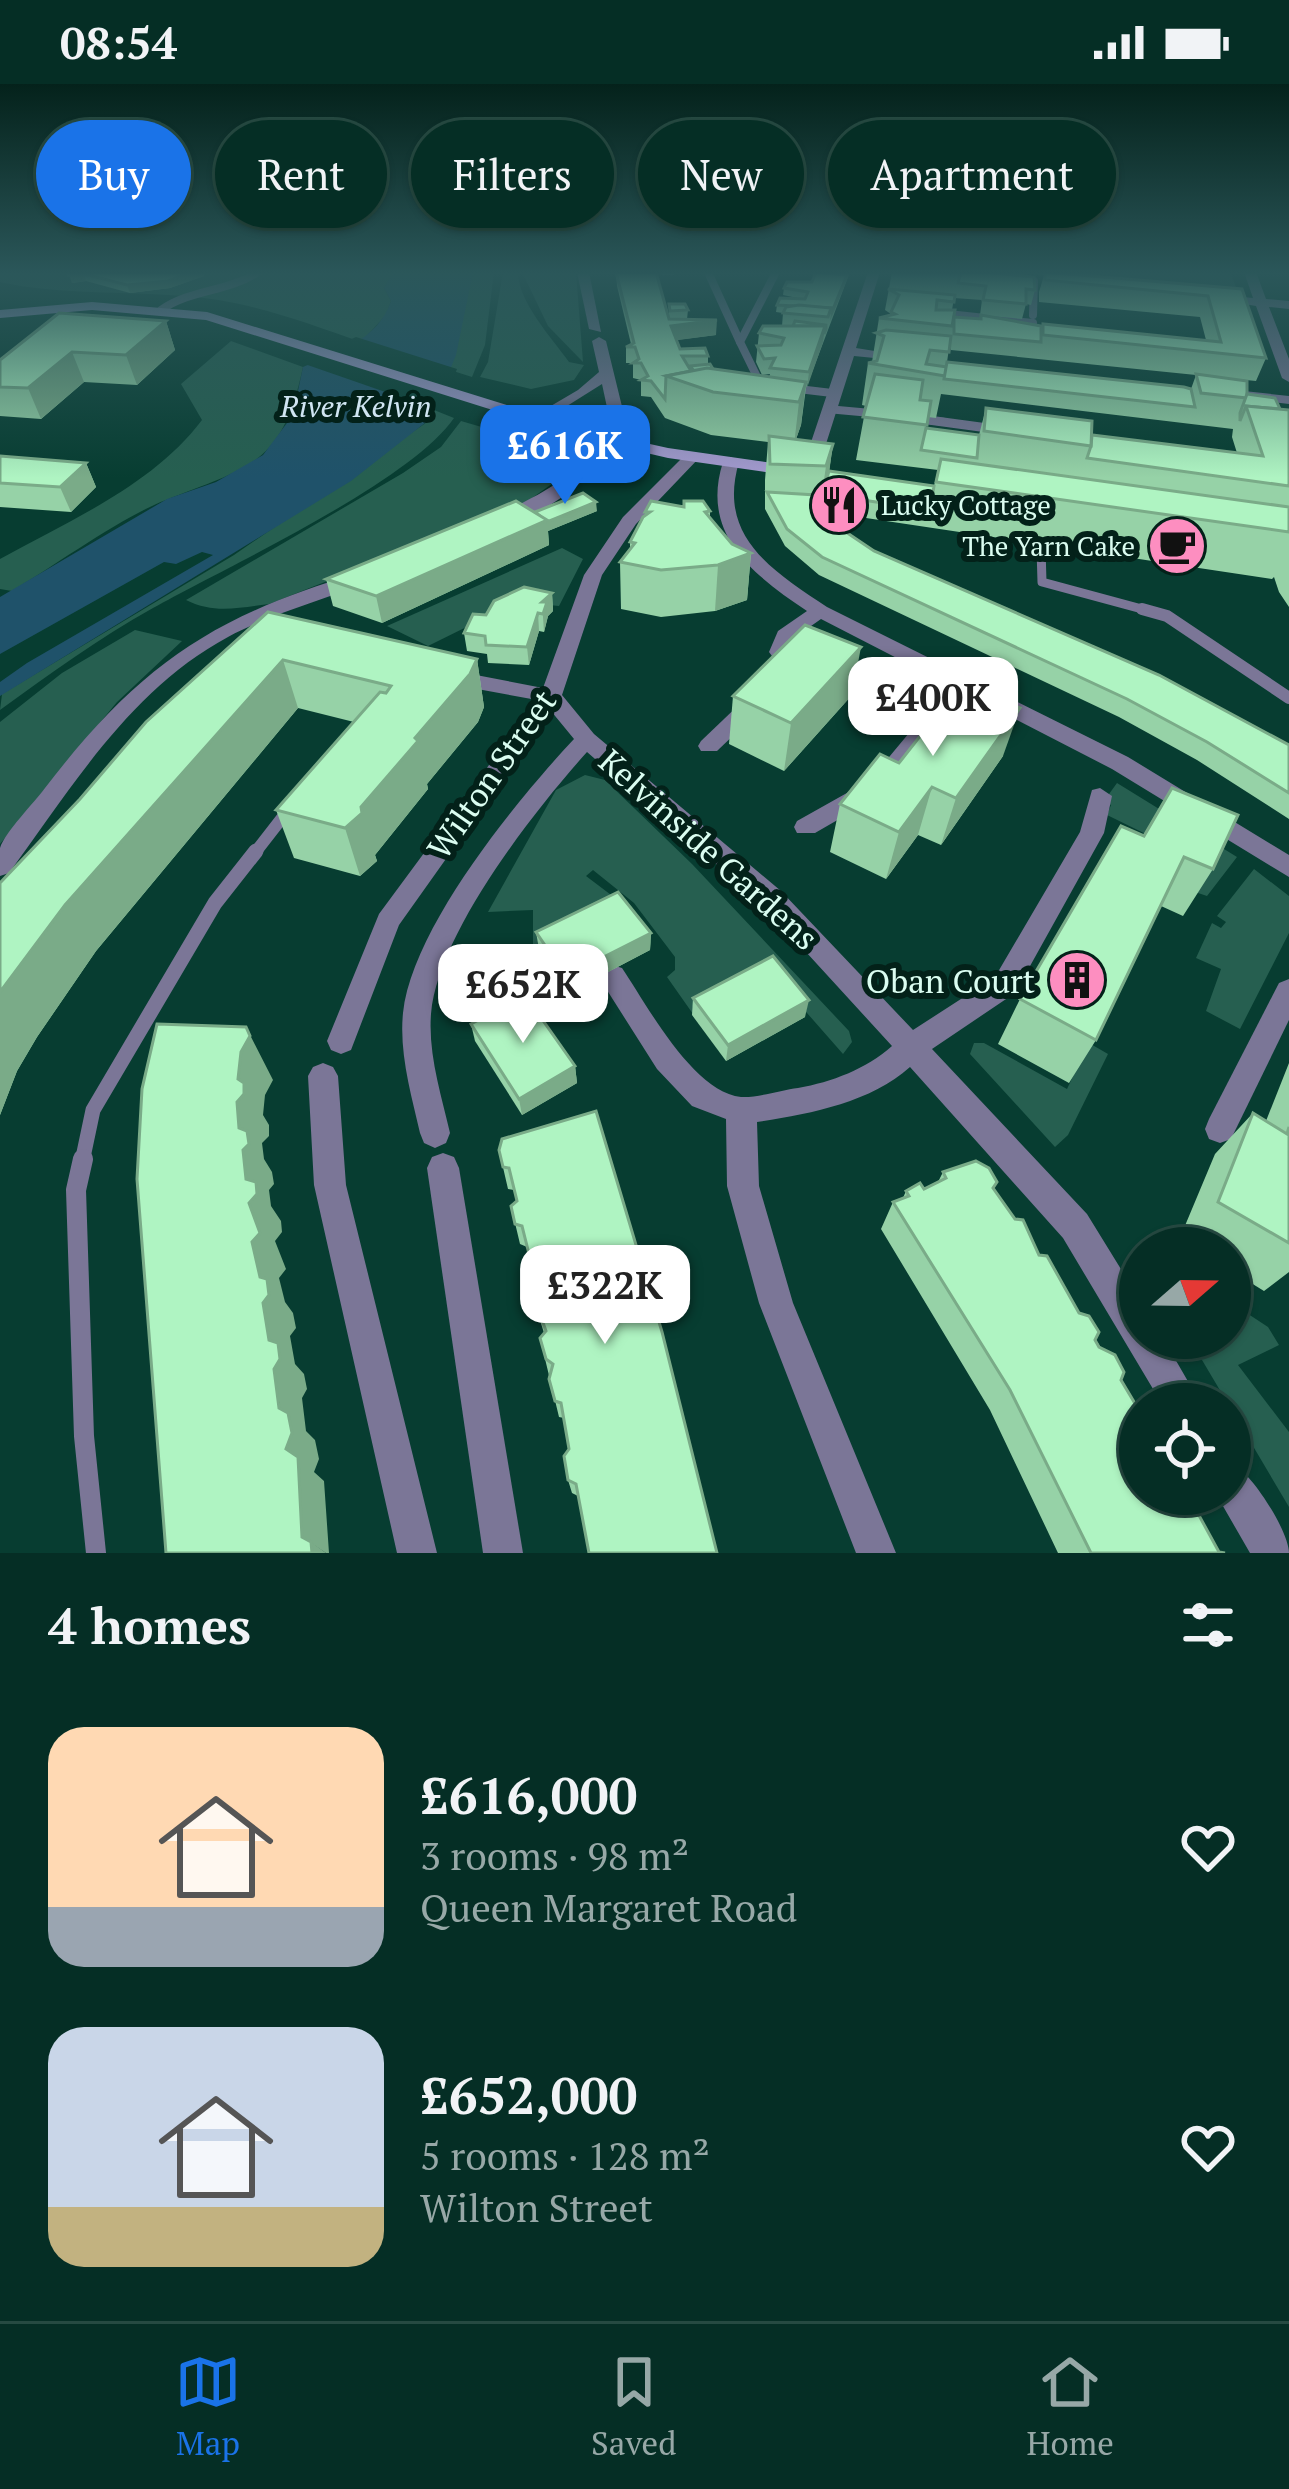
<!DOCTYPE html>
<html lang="en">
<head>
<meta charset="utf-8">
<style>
  :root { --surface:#052e25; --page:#0e362d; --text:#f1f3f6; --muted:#97a8a7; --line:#264a42; --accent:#1a73e8 }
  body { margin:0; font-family:"PT Serif",serif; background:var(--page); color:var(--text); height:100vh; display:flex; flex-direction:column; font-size:45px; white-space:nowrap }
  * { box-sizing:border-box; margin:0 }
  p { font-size:39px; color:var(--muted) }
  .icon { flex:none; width:66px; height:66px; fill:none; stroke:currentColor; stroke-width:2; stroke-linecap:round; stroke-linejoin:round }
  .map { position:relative; height:1469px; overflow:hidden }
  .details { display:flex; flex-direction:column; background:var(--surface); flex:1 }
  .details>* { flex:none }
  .top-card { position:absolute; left:36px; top:36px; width:1218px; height:108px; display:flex; gap:24px }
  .needle { width:78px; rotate:70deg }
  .fabs { position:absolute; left:1119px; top:1143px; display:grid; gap:24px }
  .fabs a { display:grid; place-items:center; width:132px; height:132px; border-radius:50%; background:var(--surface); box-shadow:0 3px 9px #0004,0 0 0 3px var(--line); font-size:60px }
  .price { position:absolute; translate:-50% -102px; padding:0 27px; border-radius:24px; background:#fff; color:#222; font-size:39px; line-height:78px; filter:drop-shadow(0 3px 6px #0008) }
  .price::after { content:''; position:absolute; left:50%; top:72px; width:36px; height:27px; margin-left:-18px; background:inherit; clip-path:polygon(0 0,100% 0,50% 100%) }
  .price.active { background:var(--accent); color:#fff }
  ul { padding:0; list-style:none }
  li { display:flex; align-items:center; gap:36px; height:300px; padding:0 48px }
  li span { display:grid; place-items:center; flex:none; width:336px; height:240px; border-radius:36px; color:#555 }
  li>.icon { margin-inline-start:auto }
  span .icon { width:144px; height:144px; fill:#fffc; stroke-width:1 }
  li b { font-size:51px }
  h2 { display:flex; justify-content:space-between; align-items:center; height:144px; padding:0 48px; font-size:51px }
  .chip { padding:0 42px; border-radius:54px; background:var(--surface); box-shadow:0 3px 9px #0004,0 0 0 3px var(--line); font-size:42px; line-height:108px }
  .chip.active { background:var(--accent); color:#fff }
  .status { display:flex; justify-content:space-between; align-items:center; height:84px; padding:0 60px; background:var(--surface); direction:ltr }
  .status svg { height:33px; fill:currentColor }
  .dock { display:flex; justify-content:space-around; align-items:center; height:168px; border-top:3px solid var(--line); background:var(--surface); font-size:33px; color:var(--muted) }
  .dock a { display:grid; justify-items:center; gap:6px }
  .dock .active { color:var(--accent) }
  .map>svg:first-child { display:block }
</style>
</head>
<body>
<div class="status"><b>08:54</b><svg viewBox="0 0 49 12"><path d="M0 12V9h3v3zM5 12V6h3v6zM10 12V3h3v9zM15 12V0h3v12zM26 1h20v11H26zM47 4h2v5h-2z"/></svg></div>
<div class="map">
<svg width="1289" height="1469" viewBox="0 0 1289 1469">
  <rect width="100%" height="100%" fill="#073d31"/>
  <g fill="#265f50">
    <path d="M0 188H393L384 204 391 217 386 231 361 258C302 237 246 216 183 212 121 207 60 211 0 198Z"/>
    <polygon points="473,188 494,188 485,261 472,293 450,286"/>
    <path d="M503 188H518C518 218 552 254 569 278L584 281 574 296 531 305 480 293 488 278Z"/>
    <polygon points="522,188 576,188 583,278 548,242"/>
    <polygon points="1230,188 1238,208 1028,190 1028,188"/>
    <path d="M231 257 303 283C282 381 251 382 166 416 121 433 56 481 12 507L0 505V475C70 436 152 402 202 336L181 300Z"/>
    <path d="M434 326 454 334C409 399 228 482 153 524 99 554 50 590 0 626L2 610 234 471 430 336Z"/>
    <path d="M461 337 536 359 558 373 563 392 525 419 269 520C237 524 214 530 186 516L403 389 441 363Z"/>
    <polygon points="562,464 583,475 559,522 517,518 428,562 387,542"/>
    <polygon points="135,546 182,557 117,618 0,760 0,638 62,589"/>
    <polygon points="585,691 605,696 692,780 849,947 852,958 843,970 771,888 693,930 667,893 675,886 675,873 634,819 593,786 586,792 627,823 538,865 533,860 533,826 488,828 556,706"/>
    <polygon points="1117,699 1237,773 1207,812 1195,808 1209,781 1107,731 1111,721 1104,717"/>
    <polygon points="1254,785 1289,812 1289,849 1240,945 1206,927 1221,885 1196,874 1212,839 1221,844 1226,838 1217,832"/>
    <polygon points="974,959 984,959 1067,1005 1089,959 1108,970 1068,1051 1055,1063 970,970"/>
    <polygon points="1230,1218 1268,1243 1279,1261 1238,1281 1289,1348 1289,1423 1189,1254 1230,1254"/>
  </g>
  <path fill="#1f526a" d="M393 188H473L456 271 430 335 351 397 0 612V598L27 579 213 471 202 468 176 480 164 478 0 570V513L167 415 216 398 263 371 293 331 303 283C338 268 378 256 391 217L384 204Z"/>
  <polygon fill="#073d31" points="356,253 457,285 440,327 299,278"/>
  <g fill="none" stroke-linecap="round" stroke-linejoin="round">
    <g stroke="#7b7697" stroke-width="8">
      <polyline points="708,188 740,258"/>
      <path d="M161 226C191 205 228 208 258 188"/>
      <polyline points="939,229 1033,239"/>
      <polyline points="1033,231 1034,197"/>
      <polyline points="768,302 761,301 740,258 776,188"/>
      <polyline points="790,304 832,309"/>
      <polyline points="827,325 882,330"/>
      <polyline points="910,334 945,338"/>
    </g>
    <g stroke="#7b7697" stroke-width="9">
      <polyline points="921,335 995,345"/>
      <polyline points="1041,464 1042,498 1153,528"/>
    </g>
    <g stroke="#7b7697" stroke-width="12">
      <polyline points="1142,525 1167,532 1289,614"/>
      <polyline points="254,770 289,725"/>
    </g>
    <polyline stroke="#7b7697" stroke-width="15" points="82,1078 93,1026 215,819 256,767"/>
    <polyline stroke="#7b7697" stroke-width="20" points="83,1075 76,1106 84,1352 96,1469"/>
    <g fill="#7b7697" fill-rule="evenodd">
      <polygon points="577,188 589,188 601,248 589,245"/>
      <polygon points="868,188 880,188 856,264 912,273 905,277 854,272 818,385 804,388 802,385"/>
      <polygon points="1244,188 1256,188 1266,215 1289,217 1289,225 1269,223 1289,275 1289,298 1282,294 1256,222 1208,214 1214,210 1253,214"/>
      <path d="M599 253 606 257 628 347C604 382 541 442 496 439V431C542 411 583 388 612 347L602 300 540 339 527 336 578 306 599 288 592 257Z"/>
      <polygon points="1244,307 1289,312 1289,320 1239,314 1239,308"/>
      <path d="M686 370 700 373 636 440 602 491 562 611 594 650 781 807 913 946 995 893 1080 748 1092 706 1100 704 1112 712 1104 749 1015 909 932 965 1087 1130 1140 1216V1254H1163L1201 1320H1162L1063 1154 910 983C870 1019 809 1030 757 1038L759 1102 793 1219 896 1469H856L759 1219 727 1102 726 1035 692 1022 657 985 598 892 602 884 612 881 622 884C647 921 693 1008 741 1013 758 1014 781 1006 798 1004 832 998 866 985 892 962L763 821 587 668C534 727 438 849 431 930 428 970 441 1010 450 1049L446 1059 435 1064 424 1059 420 1049C411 1010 399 969 403 929 412 844 516 717 574 655L551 627 399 841 351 966 341 970 331 966 327 957 379 830 537 616 450 600 440 593 450 586 543 604 584 491 623 433Z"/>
      <path d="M731 373 739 378C717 452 771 486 827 523L1128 673 1289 771V793L1112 685 821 535 794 554 790 565 941 630 944 635 886 708 815 749H797L794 743 797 737 870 696 919 637 772 572 769 568 778 547 807 527C752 490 700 450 723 378Z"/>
      <path d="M359 489 368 495 366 499C320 517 271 530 228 553 131 605 72 703 9 789L0 792C0 784 0 771 0 764 5 748 34 719 45 704 138 583 211 532 359 489Z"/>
      <polygon points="754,612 762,614 765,619 762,624 717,667 701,667 698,662 701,657 746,614"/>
      <polygon points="1289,895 1289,936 1231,1055 1220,1059 1209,1055 1205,1045 1209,1035 1279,899"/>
      <polygon points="323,979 333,983 338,992 346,1101 437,1469 397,1469 314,1101 308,992 313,983"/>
      <polygon points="443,1069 454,1073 459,1084 523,1469 483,1469 427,1084 432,1073"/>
      <path d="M1230 1378C1250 1386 1289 1447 1289 1469H1250L1216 1410H1230Z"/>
    </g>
    <polygon fill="#a49acf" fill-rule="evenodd" points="92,218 207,228 591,347 668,364 794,382 802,387 794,392 668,374 582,354 206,236 92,226 0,234 0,226"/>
  </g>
  <g fill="#96d2a7" fill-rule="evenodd">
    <polygon points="70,188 204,192 170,204 130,209 86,197 72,199"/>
    <path d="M616 188H674V191L656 190 669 235V220L688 226 687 235 716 251 676 256 680 265 708 272V280L713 285 769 293 770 290 762 291 756 278 759 249 782 242 783 229 776 228 777 221 802 215 783 211 784 204 812 198 817 188H850L806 304 801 341 796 355 833 360 829 387 934 402 938 386 856 376 866 322 862 321 868 279 872 278 879 234 891 230 885 226 892 188H985L1035 206 1031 221 1026 220 1022 235 980 231 982 216 954 214 952 226 954 233 1041 247 1043 240 1206 256 1200 233 1039 218V208L1045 188 1242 205 1266 274 1256 297 1226 294 1247 310 1280 325 1289 326V523L1279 508 1274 493 1272 495 826 428 831 438 874 467 1289 661V735L1197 676 1119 633 819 491 785 462 765 425V396L768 358 711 351 665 334 651 313 641 312V296L633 294V279H626V263L631 260 617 202ZM950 258 951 266 1196 291 1191 305 947 278ZM941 310 1233 345 1232 353 1237 369 1092 351 986 324 979 351 926 344 928 333 936 334Z"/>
    <polygon points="166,237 175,266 137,301 84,298 41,335 0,332 0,276"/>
    <polygon points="0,372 86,379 96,403 71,428 0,423"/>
    <polygon points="597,427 548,447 549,461 382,539 333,522 326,495 535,428"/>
    <polygon points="710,427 710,433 732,460 751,469 747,516 715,527 661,533 621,525 620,478 630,466 630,458 645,431 645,428"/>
    <polygon points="552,509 553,527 548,532 544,548 539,547 529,581 488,579 487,570 467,567 464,549 486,531"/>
    <polygon points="268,528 477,575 484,623 478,638 427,700 428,705 375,771 377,777 360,792 294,774 276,726 354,638 298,624 96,867 37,953 17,987 0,1031 0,799"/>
    <polygon points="852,611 784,687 729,660 733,612"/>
    <polygon points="1003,672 941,761 918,751 886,795 830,768 840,720 899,679"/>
    <polygon points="1121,742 1213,785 1183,832 1161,822 1096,956 1069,999 998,960 1020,915"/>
    <polygon points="536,848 651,849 650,866 568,909 539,865"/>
    <polygon points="693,914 805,933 726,977 692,931"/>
    <polygon points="471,940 575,982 577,999 522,1031 475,957"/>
    <polygon points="1289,979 1289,1188 1264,1207 1230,1186 1230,1164 1193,1164 1179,1156 1215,1070 1253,1029 1266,1037"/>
    <polygon points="596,1027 578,1412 572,1409 568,1396 569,1365 564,1334 559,1333 540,1254 544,1249 525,1189 531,1182 527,1163 520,1160 511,1122 517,1117 514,1106 508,1105 499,1066"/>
    <polygon points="943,1088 993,1104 1079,1229 1121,1296 1219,1468 1225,1469 1058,1469 990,1326 881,1145 893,1118 903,1114 906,1107 924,1105 938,1098"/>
  </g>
  <g fill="#7aab88">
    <polygon points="192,188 206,188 204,192 170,204 130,209 127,201"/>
    <polygon points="848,188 850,188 830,237 831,230"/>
    <polygon points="84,190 86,197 72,199 69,191"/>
    <polygon points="717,236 716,251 671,257 671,242"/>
    <polygon points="166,237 175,266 137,301 126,271"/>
    <polygon points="825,242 823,258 807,304 809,288"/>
    <polygon points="72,268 84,298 41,335 28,304"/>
    <polygon points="806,298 801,341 794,361 799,318"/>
    <polygon points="833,360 827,404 822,410 826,382"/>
    <polygon points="86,379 96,403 71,428 60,403"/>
    <polygon points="596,418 597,427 548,447 549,461 382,539 376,512 547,436"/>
    <polygon points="751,469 747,516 715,527 718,481"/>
    <polygon points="552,509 553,527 548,532 544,548 542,518"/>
    <polygon points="538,529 539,547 529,581 527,563"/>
    <polygon points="861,563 852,611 784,687 791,639"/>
    <polygon points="477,575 484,623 478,638 427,700 428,705 375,771 377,777 360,792 345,744"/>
    <polygon points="283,576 298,624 96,867 37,953 17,987 0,1031 0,908 65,821"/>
    <polygon points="1020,624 1003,672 941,761 956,714"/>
    <polygon points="932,703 918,751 886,795 899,748"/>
    <polygon points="651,849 650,866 568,909 566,892"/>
    <polygon points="809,916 805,933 726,977 728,961"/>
    <polygon points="246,943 273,996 265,1011 263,1031 269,1041 269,1052 262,1059 264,1075 272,1088 274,1100 269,1106 271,1122 281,1137 282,1148 275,1157 286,1185 279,1194 285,1218 293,1229 296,1244 290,1252 295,1280 304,1290 307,1305 302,1314 306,1347 315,1356 319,1375 314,1388 324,1397 329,1469 326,1469 302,1453 252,1158 237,1018 241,968"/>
    <polygon points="575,982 577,999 522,1031 519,1015"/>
    <polygon points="311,1458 326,1469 312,1469"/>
  </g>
  <g fill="#aff4c2" stroke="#7aab88" stroke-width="3">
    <polygon points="70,188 192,188 168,197 127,201 84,190 69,191"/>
    <polygon points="616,188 656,188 669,235 717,236 671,242 680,265 705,264 708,272 682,272 691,287 666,292 665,315 651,297 641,296 648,292 641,279 633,279 639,275 635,263 626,263 634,259"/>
    <polygon points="816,188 847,191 831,230 831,224 777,221 780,214 805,215 808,208 784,204 787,198 812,198"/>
    <polygon points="961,188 985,188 1034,193 1035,206 1026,205 1026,220 983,216 986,202 958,199"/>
    <polygon points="1045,188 1242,205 1266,274 1043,251 1043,240 1221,258 1208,212 1045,196"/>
    <polygon points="888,205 955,211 954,218 937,216 936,226 955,226 952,242 879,234 895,230 891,228 899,211"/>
    <polygon points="669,220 685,220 688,226 670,227"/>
    <polygon points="799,221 831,224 828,233 783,229 786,223"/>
    <polygon points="59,229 166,237 126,271 72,268 28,304 0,303 0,276"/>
    <polygon points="981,231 1041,242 1041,258 954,250 954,233 981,235"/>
    <polygon points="795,237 826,241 826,245 824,250 825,242 793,242"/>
    <polygon points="763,242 825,242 809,288 770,284 775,274 764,275 757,262 781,261 784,254 759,249"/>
    <polygon points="886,246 951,252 949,268 930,266 926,280 947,283 945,292 868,279 877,277 884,252 876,249"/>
    <polygon points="947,278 1184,303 1191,305 1195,323 944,295"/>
    <polygon points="710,280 713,285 694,287 690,282"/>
    <polygon points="707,284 806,298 799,318 713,308 666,292"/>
    <polygon points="875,290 923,296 920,316 931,317 927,341 863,333"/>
    <polygon points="1196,290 1247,297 1247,314 1201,309"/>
    <polygon points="1247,310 1275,314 1280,325 1246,322 1240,337 1240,329"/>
    <polygon points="1246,322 1289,326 1289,402 1087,374 1091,362 1092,351 1263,372"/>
    <polygon points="986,324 1092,337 1091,362 984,347"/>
    <polygon points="926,344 979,351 977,374 921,366"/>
    <polygon points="769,352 833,360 826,382 770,380"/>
    <polygon points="0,372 86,379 60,403 0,399"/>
    <polygon points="941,375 1289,423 1289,448 936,398"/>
    <polygon points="829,387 934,402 930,426 822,410"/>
    <polygon points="767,408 816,411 831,438 874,467 1159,591 1289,661 1289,709 1207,658 1127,615 822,473 787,445"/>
    <polygon points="583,409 596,418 547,438 535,428"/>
    <polygon points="516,417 547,436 376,512 326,495"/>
    <polygon points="651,417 684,423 684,417 703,417 710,427 705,428 732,460 751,469 718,481 661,486 620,478 635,459 630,458 643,433 650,428 645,428"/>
    <polygon points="524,503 552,509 542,518 547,518 543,530 538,529 527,563 486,561 485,552 464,549 473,530 486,531 494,517"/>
    <polygon points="268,528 477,575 470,590 415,654 418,657 361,723 362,729 345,744 276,726 380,608 386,609 391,602 283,576 65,821 0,908 0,799 80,715 146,638"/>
    <polygon points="805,541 861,563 791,639 733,612"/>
    <polygon points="961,600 1020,624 956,714 932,703 899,748 840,720 880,670 899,679"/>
    <polygon points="1172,704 1238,731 1213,785 1184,773 1096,956 1020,915 1121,742 1144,752"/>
    <polygon points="618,808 651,849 566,892 536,848"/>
    <polygon points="773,872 809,916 728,961 693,914"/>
    <polygon points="525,911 575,982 519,1015 471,940"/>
    <polygon points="157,940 246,943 250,952 241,968 238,995 244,999 244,1010 237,1018 239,1044 247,1047 249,1060 243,1066 246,1095 256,1098 257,1110 249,1119 260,1149 252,1158 260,1193 267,1195 269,1211 263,1219 269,1256 278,1259 280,1275 274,1285 279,1324 288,1329 292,1349 286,1365 298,1373 302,1453 311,1458 312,1469 166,1469 137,1095 142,1005"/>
    <polygon points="596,1027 662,1248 717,1469 589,1469 576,1400 568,1396 564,1372 569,1365 561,1319 555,1317 549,1295 553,1280 546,1275 540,1254 546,1247 525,1189 532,1182 522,1142 515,1140 511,1122 517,1117 509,1084 503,1083 499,1066 502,1055"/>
    <polygon points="1253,1029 1287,1050 1289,1043 1289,1159 1218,1118"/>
    <polygon points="976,1077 989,1084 997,1098 993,1104 1015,1135 1023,1136 1039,1171 1047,1172 1079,1229 1089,1232 1099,1248 1095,1256 1099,1263 1115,1271 1124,1288 1121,1296 1140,1328 1140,1410 1192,1410 1190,1415 1219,1468 1225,1469 1091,1469 1010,1306 893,1118 909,1112 906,1107 920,1099 924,1105 946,1094 943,1088"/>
  </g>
  <linearGradient id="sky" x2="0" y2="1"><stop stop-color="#04221b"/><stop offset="0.48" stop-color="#2b575a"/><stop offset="1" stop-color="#2b575a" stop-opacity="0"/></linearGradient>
  <rect width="1289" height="394" fill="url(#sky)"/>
  <defs>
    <symbol id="restaurant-disc" viewBox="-11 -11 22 22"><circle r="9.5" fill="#fd8ec0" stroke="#032119"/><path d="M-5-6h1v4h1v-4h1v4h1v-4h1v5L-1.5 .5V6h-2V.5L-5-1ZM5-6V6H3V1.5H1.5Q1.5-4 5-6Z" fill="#111"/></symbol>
    <symbol id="cafe-disc" viewBox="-11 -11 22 22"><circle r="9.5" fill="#fd8ec0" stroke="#032119"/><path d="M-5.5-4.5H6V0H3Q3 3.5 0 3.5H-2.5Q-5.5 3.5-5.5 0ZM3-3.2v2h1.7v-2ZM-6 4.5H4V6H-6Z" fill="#111"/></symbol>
    <symbol id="building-disc" viewBox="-11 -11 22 22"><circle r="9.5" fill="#fd8ec0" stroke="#032119"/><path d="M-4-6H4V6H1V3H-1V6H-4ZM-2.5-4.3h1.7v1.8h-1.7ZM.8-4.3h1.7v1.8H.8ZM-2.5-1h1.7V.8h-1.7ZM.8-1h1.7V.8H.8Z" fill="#111"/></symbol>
  </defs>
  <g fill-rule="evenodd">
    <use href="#restaurant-disc" x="806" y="388" width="66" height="66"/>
    <use href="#cafe-disc" x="1144" y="429" width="66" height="66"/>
    <use href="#building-disc" x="1044" y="863" width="66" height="66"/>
  </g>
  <g text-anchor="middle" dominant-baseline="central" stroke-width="12" stroke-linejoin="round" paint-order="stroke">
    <g font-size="27" fill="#dbfdf1" stroke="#032119" text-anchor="start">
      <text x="881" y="421">Lucky Cottage</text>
      <text x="1135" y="462" text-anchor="end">The Yarn Cake</text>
    </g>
    <g font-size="30" font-style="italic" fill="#d0e5f2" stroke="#032119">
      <text x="356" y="322">River Kelvin</text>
    </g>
    <g font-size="33" fill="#dbfdf1" stroke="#032119">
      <text transform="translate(491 690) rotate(-55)">Wilton Street</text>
      <text transform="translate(709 765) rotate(42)">Kelvinside Gardens</text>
    </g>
    <g font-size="33" fill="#dbfdf1" stroke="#032119" text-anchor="end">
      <text x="1035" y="896">Oban Court</text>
    </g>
  </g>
</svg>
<div class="fabs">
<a><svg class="needle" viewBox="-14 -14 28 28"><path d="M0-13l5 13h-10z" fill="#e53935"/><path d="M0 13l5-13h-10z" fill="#97a8a7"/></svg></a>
<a><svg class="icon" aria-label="locate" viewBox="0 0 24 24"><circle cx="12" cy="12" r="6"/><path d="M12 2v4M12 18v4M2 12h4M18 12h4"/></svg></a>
</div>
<b class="price active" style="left:565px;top:423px">£616K</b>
<b class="price" style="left:933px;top:675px">£400K</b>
<b class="price" style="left:523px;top:962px">£652K</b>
<b class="price" style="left:605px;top:1263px">£322K</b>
<div class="top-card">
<a class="chip active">Buy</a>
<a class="chip">Rent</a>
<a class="chip">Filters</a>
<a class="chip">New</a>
<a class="chip">Apartment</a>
</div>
</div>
<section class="details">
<h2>4 homes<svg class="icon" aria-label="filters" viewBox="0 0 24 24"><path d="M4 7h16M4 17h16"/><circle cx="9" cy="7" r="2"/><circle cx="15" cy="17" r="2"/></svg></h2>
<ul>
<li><span style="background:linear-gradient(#ffd9b3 75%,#9aa5b1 0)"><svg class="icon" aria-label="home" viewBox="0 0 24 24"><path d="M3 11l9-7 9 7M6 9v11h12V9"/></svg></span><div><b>£616,000</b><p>3 rooms · 98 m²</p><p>Queen Margaret Road</p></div><svg class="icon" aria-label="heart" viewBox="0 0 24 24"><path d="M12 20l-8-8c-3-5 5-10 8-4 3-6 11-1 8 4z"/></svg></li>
<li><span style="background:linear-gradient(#c9d6e8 75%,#c2b280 0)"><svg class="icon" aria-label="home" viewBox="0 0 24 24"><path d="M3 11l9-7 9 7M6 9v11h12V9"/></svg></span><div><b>£652,000</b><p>5 rooms · 128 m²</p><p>Wilton Street</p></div><svg class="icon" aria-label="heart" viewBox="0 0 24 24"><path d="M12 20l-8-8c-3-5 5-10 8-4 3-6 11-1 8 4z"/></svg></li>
</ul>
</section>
<nav class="dock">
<a class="active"><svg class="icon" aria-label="map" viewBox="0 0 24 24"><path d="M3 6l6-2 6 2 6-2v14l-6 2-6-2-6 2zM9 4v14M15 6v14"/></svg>Map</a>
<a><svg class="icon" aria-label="saved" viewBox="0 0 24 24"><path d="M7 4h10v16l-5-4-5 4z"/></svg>Saved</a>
<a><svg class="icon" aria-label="home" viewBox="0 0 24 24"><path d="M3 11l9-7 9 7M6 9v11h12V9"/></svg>Home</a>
</nav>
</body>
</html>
